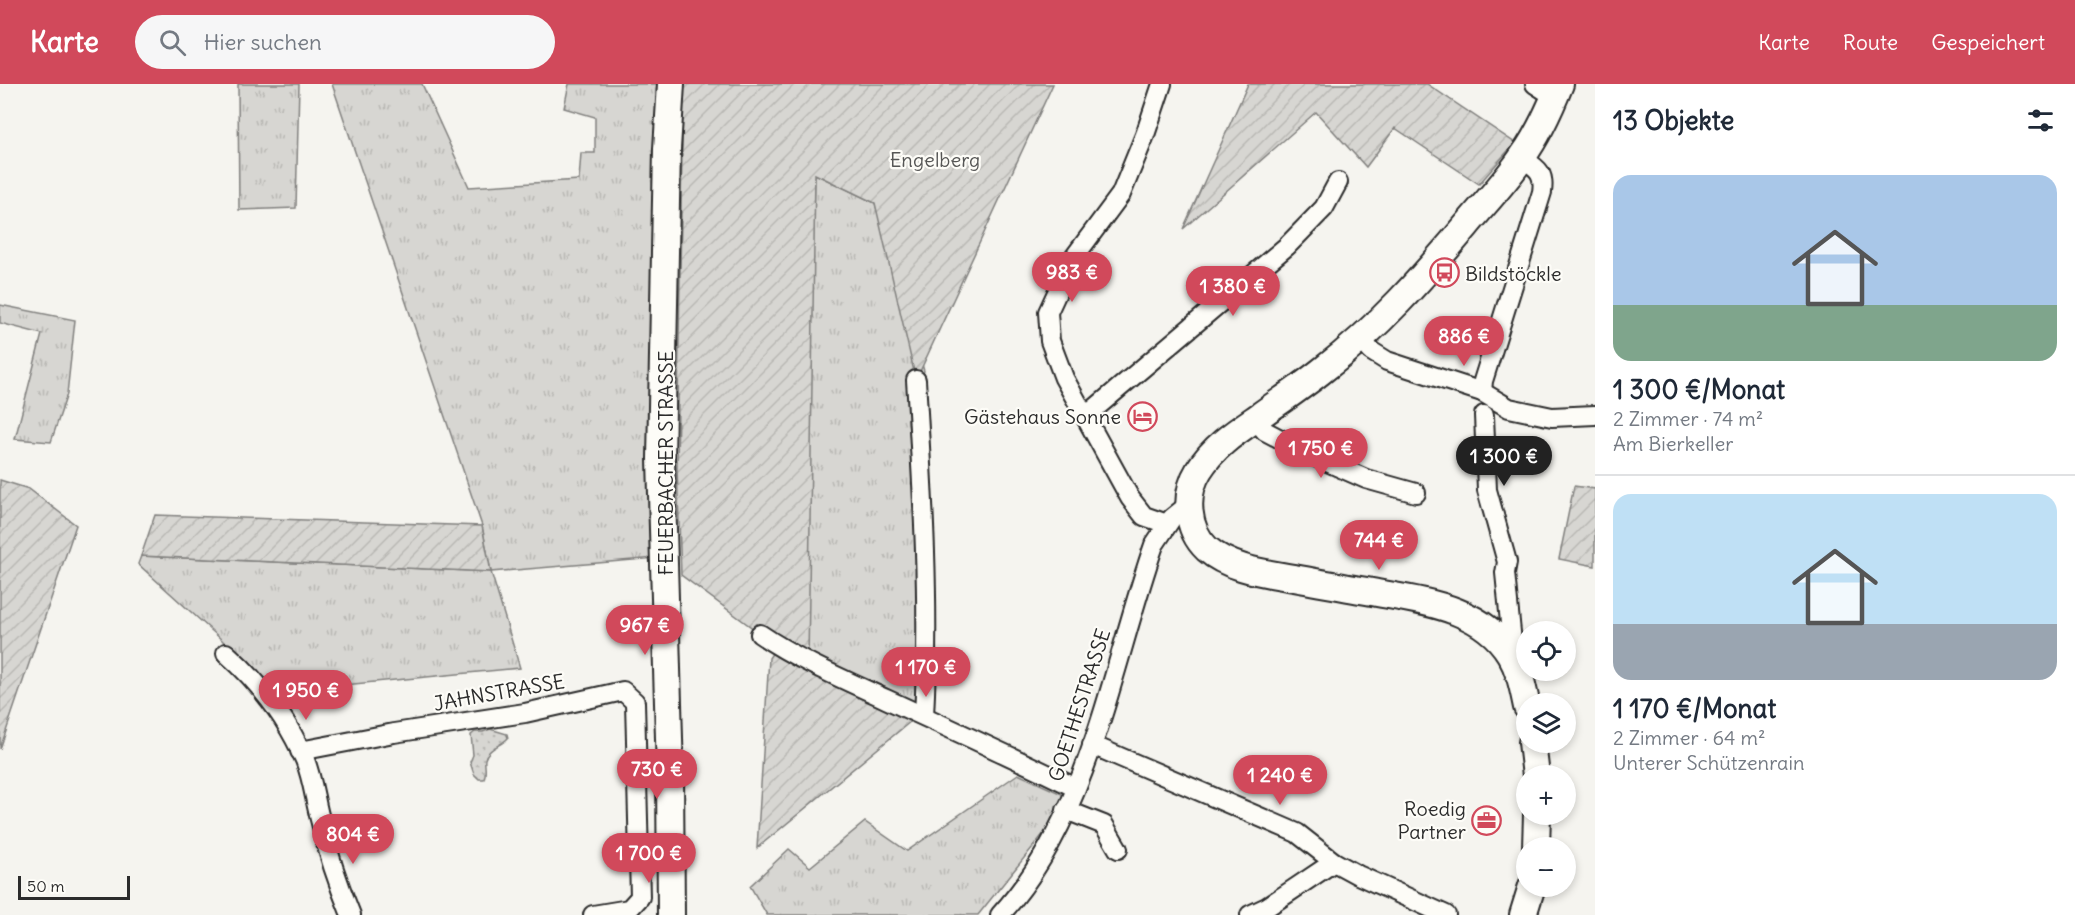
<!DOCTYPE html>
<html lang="de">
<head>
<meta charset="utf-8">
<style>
  :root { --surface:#fff; --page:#f6f6f7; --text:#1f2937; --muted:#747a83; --line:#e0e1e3; --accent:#d1495b }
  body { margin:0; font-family:Delius,sans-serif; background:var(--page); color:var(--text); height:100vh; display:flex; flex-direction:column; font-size:22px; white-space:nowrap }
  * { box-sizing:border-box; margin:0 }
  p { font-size:20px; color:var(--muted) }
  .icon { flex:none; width:33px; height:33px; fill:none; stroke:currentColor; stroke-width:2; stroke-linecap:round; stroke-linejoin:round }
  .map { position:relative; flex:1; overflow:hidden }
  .drawer { display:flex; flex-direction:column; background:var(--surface); width:480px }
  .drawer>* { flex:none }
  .tools { position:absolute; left:1516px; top:537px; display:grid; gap:12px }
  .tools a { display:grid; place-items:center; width:60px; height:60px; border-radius:50%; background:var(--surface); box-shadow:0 3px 9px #0003; font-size:30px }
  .scale { position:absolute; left:18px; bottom:15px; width:112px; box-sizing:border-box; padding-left:6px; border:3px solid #2b2b2b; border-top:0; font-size:16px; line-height:21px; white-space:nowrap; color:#2b2b2b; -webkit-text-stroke:4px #fdfcf7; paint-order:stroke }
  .price { position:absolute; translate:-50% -51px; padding:0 14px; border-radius:21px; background:var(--accent); color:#fff; font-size:20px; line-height:39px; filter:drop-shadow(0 2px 3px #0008) }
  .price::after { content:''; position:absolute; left:50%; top:36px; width:18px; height:14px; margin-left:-9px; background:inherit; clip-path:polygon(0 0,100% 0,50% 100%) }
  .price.selected { background:#222; color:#fff }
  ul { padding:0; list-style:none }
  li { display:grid; align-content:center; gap:12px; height:318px; padding:0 18px }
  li+li { border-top:2px solid var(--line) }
  li span { display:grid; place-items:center; height:186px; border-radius:18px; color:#555 }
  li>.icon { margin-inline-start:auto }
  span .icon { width:108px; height:108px; fill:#fffc; stroke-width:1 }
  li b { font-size:26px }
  h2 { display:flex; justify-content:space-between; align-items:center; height:72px; padding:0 18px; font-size:26px }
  header { display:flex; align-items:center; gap:36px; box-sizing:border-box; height:84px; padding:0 30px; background:var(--accent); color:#fff }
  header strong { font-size:28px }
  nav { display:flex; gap:33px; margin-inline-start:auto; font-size:21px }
  .search { width:420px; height:54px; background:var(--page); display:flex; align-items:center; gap:15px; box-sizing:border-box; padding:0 21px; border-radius:33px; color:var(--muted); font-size:22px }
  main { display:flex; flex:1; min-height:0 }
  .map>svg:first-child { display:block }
</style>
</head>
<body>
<header>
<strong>Karte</strong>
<div class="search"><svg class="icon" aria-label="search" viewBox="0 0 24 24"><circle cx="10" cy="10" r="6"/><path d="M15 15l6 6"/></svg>Hier suchen</div>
<nav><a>Karte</a><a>Route</a><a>Gespeichert</a></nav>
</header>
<main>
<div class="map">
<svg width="1595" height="831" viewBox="0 0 1595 831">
  <defs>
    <pattern id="grass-tufts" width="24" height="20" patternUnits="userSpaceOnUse" patternTransform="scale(1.5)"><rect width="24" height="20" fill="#d7d6d2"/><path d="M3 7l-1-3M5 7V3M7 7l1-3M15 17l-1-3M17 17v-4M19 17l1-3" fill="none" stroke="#b9b8b4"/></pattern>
    <pattern id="park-dots" width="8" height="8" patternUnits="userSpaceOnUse" patternTransform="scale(1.5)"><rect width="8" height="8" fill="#d7d6d2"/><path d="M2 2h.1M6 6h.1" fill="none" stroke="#b9b8b4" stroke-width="1.8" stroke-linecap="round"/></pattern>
    <pattern id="garden-furrows" width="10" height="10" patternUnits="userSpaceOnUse" patternTransform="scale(1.5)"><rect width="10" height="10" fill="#d7d6d2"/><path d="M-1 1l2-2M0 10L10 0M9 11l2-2" fill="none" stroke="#b9b8b4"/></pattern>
  </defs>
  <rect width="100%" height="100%" fill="#f5f4ef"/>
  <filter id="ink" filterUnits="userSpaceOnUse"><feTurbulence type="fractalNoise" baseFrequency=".0167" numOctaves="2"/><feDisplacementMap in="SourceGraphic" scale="12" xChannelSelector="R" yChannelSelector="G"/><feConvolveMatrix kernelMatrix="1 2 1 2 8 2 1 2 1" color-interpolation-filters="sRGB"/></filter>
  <g filter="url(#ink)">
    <g fill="url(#grass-tufts)" stroke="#81807e" stroke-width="1.5">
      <polygon points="238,0 299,0 296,124 239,126"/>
      <polygon points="332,0 422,0 469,103 579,96 581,69 595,69 595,33 564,24 569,0 660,0 656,474 491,488 520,584 271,608 222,556 138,480 141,472 491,488 482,442"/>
      <polygon points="815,90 875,119 924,287 917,303 917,629 804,575"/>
      <polygon points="0,221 75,236 67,310 51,358 15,355 42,250 0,239"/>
      <polygon points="1018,690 1064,711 1049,743 978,831 767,831 750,802 789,765 810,783 865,738 907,767"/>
    </g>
    <path fill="url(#park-dots)" stroke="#81807e" stroke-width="1.5" d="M490 645 507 650 508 654C502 661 487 665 485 675 484 682 487 687 484 695H479L474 690 470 678 473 671 471 651 475 648H483Z"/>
    <g fill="url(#garden-furrows)" stroke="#81807e" stroke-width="1.5">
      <polygon points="683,0 1053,0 916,296 875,119 815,90 808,578 916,633 757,764 769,574 777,562 681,491 677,384"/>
      <polygon points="1248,0 1427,0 1515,59 1479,100 1395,44 1366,83 1316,28 1183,145"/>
      <polygon points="0,396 29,405 76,441 0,665"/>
      <polygon points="1574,402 1595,405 1595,482 1559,475"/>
      <polygon points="155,431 482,442 491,488 141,472"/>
    </g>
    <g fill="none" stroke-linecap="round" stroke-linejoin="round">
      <defs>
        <g id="street">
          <polyline points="1162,0 1145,51 1121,110 1072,176 1048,228 1050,257 1064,294 1130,414 1144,432 1167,440"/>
          <polyline points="1535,0 1555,13"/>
          <polyline points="1361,255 1371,267 1387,277 1482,308 1509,324 1552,333 1595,331"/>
          <path d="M916 296C923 407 930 521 924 632"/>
          <path d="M1482 308 1483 297 1542 108C1545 88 1537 84 1522 74"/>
          <polyline points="1484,331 1487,406 1507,478 1505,489 1512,558 1509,569"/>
          <polyline points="1086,332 1287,162 1324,124 1338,98"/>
          <polyline points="1255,335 1265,347 1309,370 1366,395 1416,409"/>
          <path d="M760 550C798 576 843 595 886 615 949 644 1013 673 1076 704"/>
          <path d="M226 569C260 599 287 634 305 676 313 696 315 718 321 739 328 770 339 802 351 831"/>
          <polyline points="1092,661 1297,749 1334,778 1358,791 1446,831"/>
          <polyline points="300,667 394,649 525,629 623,607 635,618 640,813 629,825 593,831"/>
          <polyline points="1066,726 1104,741 1118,765"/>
          <path d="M1000 831C1089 735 1112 581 1154 461L1172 434 1188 421"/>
          <polyline points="1250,831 1267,823 1334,778"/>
        </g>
        <g id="secondary">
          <polyline points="671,0 667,65 661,375 670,689 671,831"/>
          <path d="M1527 623C1523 604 1520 587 1510 570 1482 523 1420 517 1372 508 1342 503 1312 497 1282 492 1257 488 1226 482 1207 465 1186 445 1184 410 1199 386 1214 362 1236 348 1258 333 1280 317 1303 302 1324 285 1378 244 1422 194 1466 142 1485 119 1507 96 1523 72 1539 50 1550 25 1560 0"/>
          <polyline points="1532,658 1536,692"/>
          <polyline points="1536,764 1537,730"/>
          <polyline points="1523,831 1532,802"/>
        </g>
      </defs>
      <use href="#street" stroke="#2b2b2b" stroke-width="22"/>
      <use href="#secondary" stroke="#2b2b2b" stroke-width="30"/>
      <use href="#street" stroke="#fdfcf7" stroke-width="18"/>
      <use href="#secondary" stroke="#fdfcf7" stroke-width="26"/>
    </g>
  </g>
  <defs>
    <symbol id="bus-ring" viewBox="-11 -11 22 22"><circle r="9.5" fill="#fdfcf7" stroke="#d1495b" stroke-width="1.5"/><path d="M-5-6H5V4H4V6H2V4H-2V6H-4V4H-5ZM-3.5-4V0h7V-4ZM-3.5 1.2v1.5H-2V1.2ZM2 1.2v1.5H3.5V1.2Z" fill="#d1495b"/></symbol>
    <symbol id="hotel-ring" viewBox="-11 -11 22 22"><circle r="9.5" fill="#fdfcf7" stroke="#d1495b" stroke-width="1.5"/><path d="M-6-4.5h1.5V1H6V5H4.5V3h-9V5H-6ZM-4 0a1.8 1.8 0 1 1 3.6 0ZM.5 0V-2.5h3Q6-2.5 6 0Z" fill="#d1495b"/></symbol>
    <symbol id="office-ring" viewBox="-11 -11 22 22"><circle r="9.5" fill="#fdfcf7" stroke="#d1495b" stroke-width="1.5"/><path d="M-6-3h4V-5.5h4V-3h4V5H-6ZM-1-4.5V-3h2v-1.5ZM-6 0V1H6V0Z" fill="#d1495b"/></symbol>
  </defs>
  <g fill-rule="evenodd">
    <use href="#bus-ring" x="1428" y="172" width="33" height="33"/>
    <use href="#hotel-ring" x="1126" y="316" width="33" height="33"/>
    <use href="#office-ring" x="1470" y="720" width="33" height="33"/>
  </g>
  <g text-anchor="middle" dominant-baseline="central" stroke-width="4.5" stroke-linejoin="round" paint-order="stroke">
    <g font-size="20" fill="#565655" stroke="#fdfcf7">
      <text x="935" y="75">Engelberg</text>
    </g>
    <g font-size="20" fill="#2b2b2b" stroke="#fdfcf7" text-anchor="end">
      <text x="1465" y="189" text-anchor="start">Bildstöckle</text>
      <text x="1121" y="332">Gästehaus Sonne</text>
      <text x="1466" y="724">Roedig<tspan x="1466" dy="23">Partner</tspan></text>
    </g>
    <g font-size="20" fill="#2b2b2b" stroke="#fdfcf7">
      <text transform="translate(665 379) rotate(-90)">FEUERBACHER STRASSE</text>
      <text transform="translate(499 608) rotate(-10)">JAHNSTRASSE</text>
      <text transform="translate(1079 621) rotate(-72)">GOETHESTRASSE</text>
    </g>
  </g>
</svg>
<div class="tools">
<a><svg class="icon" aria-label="locate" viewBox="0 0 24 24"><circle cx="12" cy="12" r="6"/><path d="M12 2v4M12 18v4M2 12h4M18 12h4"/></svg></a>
<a><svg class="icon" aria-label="layers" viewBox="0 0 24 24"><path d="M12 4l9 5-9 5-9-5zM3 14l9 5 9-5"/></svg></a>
<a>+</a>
<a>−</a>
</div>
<div class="scale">50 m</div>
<b class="price" style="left:1072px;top:219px">983 €</b>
<b class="price" style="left:1233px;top:233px">1 380 €</b>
<b class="price" style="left:1464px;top:283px">886 €</b>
<b class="price" style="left:1321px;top:395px">1 750 €</b>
<b class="price selected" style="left:1504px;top:403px">1 300 €</b>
<b class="price" style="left:1379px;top:487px">744 €</b>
<b class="price" style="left:645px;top:572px">967 €</b>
<b class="price" style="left:926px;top:614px">1 170 €</b>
<b class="price" style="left:306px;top:637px">1 950 €</b>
<b class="price" style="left:657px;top:716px">730 €</b>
<b class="price" style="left:1280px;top:722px">1 240 €</b>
<b class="price" style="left:353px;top:781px">804 €</b>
<b class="price" style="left:649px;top:800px">1 700 €</b>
</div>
<section class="drawer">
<h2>13 Objekte<svg class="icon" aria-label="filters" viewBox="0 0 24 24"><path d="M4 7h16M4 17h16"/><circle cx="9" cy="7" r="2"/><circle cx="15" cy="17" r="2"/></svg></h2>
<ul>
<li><span style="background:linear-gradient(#a9c7e8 70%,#7fa58c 0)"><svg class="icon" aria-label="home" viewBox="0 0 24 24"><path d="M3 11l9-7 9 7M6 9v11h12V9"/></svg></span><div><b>1 300 €/Monat</b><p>2 Zimmer · 74 m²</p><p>Am Bierkeller</p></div></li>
<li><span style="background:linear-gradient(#bfe0f5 70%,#9aa5b1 0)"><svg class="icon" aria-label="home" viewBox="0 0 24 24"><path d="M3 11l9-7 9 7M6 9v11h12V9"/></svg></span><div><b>1 170 €/Monat</b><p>2 Zimmer · 64 m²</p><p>Unterer Schützenrain</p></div></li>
</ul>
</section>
</main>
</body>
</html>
